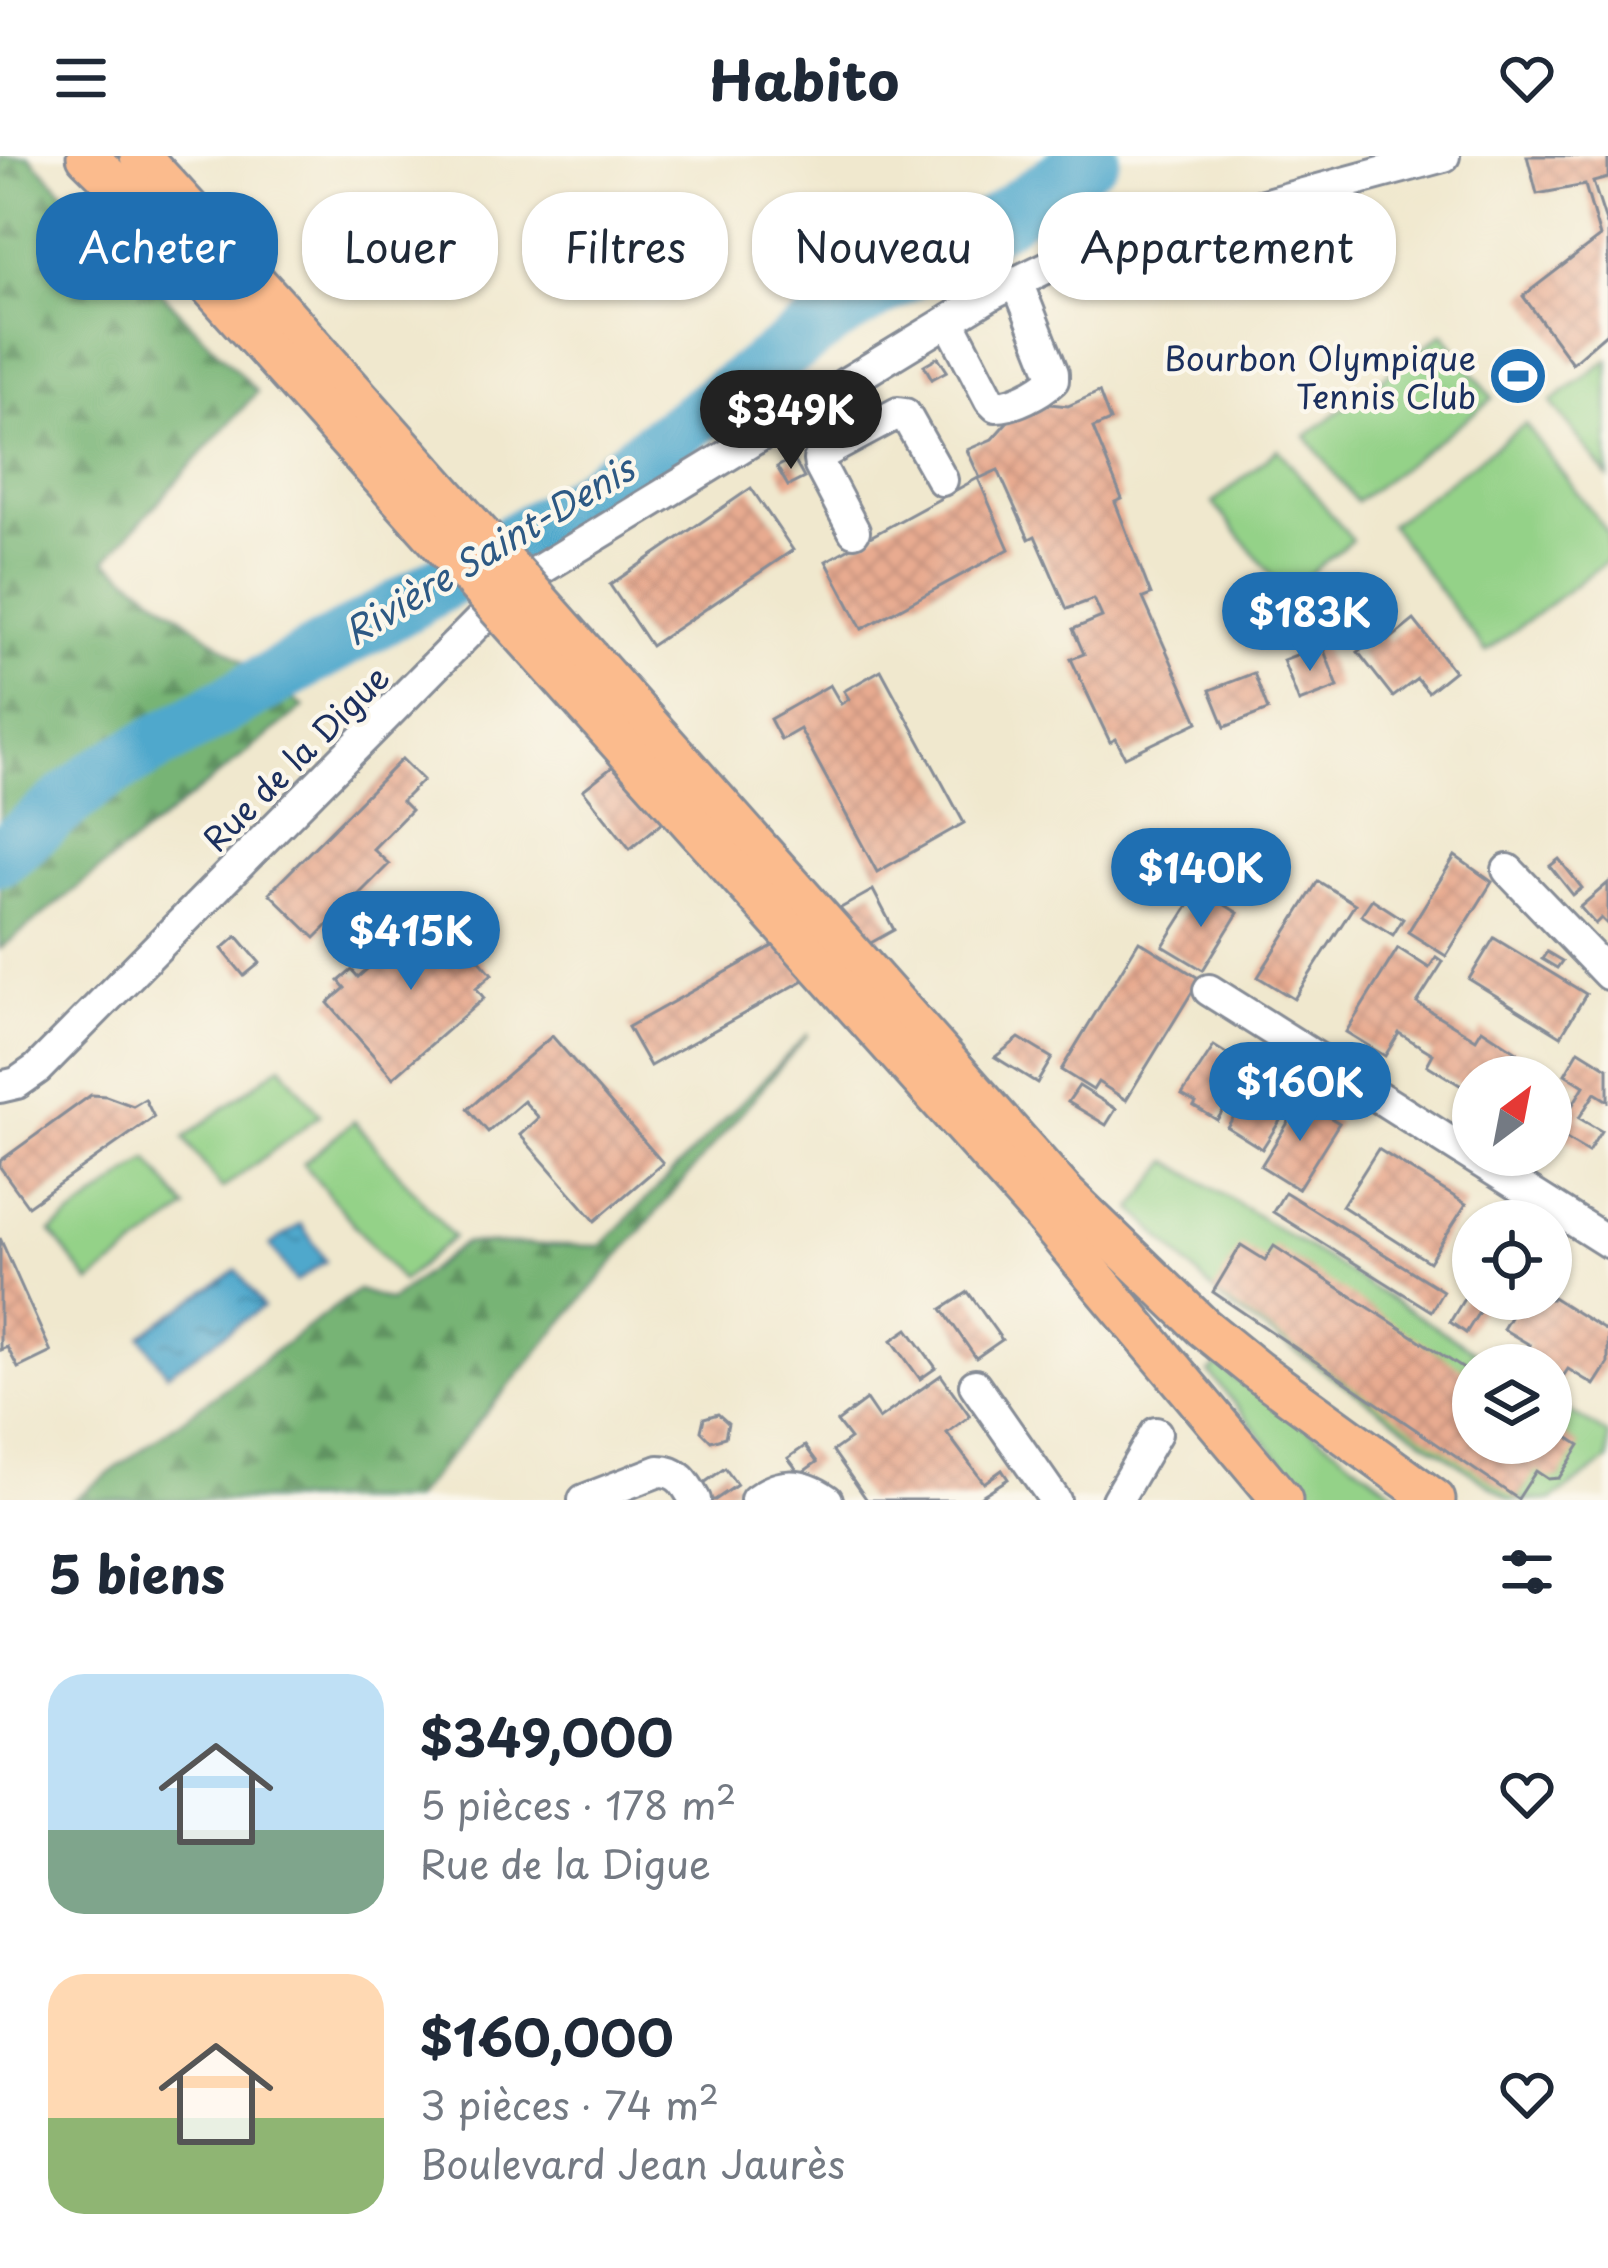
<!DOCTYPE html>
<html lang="fr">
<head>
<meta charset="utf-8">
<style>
  :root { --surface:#fff; --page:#f6f6f7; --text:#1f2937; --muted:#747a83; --accent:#1f6fb2 }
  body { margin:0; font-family:"Playpen Sans",sans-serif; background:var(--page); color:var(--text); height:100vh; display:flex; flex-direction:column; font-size:45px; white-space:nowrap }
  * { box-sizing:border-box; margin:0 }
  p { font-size:39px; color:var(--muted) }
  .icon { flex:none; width:66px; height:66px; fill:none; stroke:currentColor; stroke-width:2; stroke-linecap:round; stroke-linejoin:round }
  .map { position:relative; height:1344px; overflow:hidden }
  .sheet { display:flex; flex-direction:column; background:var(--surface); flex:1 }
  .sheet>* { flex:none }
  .banner { position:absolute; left:36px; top:36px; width:1536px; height:108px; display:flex; gap:24px }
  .needle { width:78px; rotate:32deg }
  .controls { position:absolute; left:1452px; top:900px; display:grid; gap:24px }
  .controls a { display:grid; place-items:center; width:120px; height:120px; border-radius:50%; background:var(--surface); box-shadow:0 3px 9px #0004; font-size:60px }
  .price { position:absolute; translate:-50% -102px; padding:0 27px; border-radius:42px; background:var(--accent); color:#fff; font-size:39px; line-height:78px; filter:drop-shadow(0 3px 6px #0008) }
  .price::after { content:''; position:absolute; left:50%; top:72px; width:36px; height:27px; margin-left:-18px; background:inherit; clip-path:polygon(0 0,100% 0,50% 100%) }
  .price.selected { background:#222; color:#fff }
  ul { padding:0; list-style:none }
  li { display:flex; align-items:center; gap:36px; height:300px; padding:0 48px }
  li span { display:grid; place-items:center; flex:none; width:336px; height:240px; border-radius:36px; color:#555 }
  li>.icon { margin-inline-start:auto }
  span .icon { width:144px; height:144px; fill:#fffc; stroke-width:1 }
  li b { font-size:51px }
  h2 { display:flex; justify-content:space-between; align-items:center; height:144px; padding:0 48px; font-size:51px }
  .tag { padding:0 42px; border-radius:48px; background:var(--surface); box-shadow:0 3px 9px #0004; font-size:42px; line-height:108px }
  .tag.selected { background:var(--accent); color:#fff }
  header { display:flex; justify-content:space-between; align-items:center; height:156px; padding:0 48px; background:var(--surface); font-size:54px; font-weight:700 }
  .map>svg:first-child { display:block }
</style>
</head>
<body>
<header><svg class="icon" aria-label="menu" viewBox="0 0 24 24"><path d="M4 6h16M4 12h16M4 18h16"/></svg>Habito<svg class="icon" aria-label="heart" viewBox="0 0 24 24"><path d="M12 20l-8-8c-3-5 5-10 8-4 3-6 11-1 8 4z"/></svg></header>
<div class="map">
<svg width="1608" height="1344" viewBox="0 0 1608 1344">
  <defs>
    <pattern id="forest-firs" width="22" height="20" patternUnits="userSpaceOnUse" patternTransform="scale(3)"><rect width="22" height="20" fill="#77b474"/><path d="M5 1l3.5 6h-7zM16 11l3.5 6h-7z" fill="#619362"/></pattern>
    <pattern id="water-ripples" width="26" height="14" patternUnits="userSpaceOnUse" patternTransform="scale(3)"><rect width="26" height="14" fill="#4fa8cc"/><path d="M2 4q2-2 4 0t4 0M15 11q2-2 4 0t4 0" fill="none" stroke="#4189a9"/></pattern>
    <pattern id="building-cross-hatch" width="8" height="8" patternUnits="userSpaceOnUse" patternTransform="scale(3)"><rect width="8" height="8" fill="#e8ab90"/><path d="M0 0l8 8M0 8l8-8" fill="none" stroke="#c6937f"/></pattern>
  </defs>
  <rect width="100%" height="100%" fill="#fbf7ec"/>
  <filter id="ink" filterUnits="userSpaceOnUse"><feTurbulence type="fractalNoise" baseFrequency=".00833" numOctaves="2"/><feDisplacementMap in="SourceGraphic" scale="24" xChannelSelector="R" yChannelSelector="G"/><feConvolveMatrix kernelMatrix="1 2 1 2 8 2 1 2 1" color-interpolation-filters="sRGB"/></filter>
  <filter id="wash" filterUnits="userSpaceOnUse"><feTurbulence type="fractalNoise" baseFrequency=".004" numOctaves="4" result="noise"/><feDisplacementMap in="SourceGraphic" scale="48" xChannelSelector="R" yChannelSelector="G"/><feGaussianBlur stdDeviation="2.7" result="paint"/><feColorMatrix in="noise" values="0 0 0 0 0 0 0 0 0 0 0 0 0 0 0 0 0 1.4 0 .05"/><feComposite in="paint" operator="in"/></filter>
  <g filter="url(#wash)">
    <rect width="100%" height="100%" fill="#f0e8ce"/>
    <g fill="#94d288" stroke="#588073" stroke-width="3">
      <polygon points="1443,177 1493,243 1356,346 1306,280"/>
      <polygon points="1608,204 1608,321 1551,246"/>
      <polygon points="1525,268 1608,377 1608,404 1486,496 1390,369"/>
      <polygon points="1278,293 1352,384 1286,437 1213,347"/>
      <polygon points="281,909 320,959 222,1033 184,982"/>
      <polygon points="354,965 453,1081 402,1125 303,1008"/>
      <polygon points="148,1003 187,1053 90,1127 51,1076"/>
      <polygon points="1169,1005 1496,1209 1473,1209 1473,1287 1551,1287 1551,1244 1608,1279 1608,1304 1552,1344 1511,1344 1225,1147 1133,1053"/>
      <polygon points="1221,1208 1235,1223 1249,1229 1406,1344 1313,1344 1209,1216"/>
    </g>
    <g fill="url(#forest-firs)" stroke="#497269" stroke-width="3">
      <polygon points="0,0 29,0 257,236 106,404 304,551 0,793"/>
      <polygon points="808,878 412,1344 73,1344 358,1134 390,1145 464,1087 601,1090"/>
    </g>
    <g fill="url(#water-ripples)" stroke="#356c95" stroke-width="3">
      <polygon points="301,1068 326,1105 296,1126 270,1089"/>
      <polygon points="237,1114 263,1151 167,1218 141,1180"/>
    </g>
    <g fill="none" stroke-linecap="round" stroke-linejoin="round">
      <polyline stroke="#4fa8cc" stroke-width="57" points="0,701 95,622 403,450 580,346 834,160 1003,62 1092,0"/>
    </g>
    <g id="blocks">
      <g fill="url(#building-cross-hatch)">
        <polygon points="1527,0 1608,0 1608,22 1593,26 1608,72 1608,176 1572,207 1523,140 1600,81 1585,29 1537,38"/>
        <polygon points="938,201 947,215 932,223 924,209"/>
        <polygon points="1099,236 1110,265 1093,272 1122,343 1115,346 1151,439 1143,442 1198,566 1125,601 1116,583 1110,586 1071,503 1084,498 1073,473 1102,461 1094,443 1067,453 1035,380 1029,383 998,314 980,322 967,294 992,283 1009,264 1029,252 1050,248 1068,250"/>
        <polygon points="793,302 804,322 788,330 777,311"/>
        <polygon points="978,322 1009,393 862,473 826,405"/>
        <polygon points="751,332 793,394 651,490 610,429"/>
        <polygon points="1414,464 1454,515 1428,536 1417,523 1393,541 1358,496 1382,478 1388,485"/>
        <polygon points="1322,489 1338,531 1299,546 1283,504"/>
        <polygon points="881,514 964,667 877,716 800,573 781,584 770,563 830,529 841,548 849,543 844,535"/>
        <polygon points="1254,517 1268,554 1225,571 1210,534"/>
        <polygon points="402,603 423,624 402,645 411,654 373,693 389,708 315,782 269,737"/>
        <polygon points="621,604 668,662 630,693 583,634"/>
        <polygon points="1455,700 1492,726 1446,800 1408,776"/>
        <polygon points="1264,701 1279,711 1268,726 1254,717"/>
        <polygon points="1559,703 1582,732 1573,739 1550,710"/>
        <polygon points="1318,725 1355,748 1294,843 1258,821"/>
        <polygon points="1608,727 1608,769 1601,762 1595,768 1580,751"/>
        <polygon points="1199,733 1238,757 1203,814 1163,790"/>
        <polygon points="873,734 894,774 650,910 628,871"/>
        <polygon points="1372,743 1403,763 1393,779 1361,759"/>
        <polygon points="436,754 492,818 476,832 484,842 393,922 328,847 345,832 339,825 352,814 358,821 376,805 370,798 396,777 401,784"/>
        <polygon points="237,780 260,807 244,820 222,793"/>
        <polygon points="1494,782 1586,838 1561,880 1469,823"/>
        <polygon points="1139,785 1200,823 1126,944 1098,926 1093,934 1061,914"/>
        <polygon points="1398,792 1429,812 1436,801 1443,806 1417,847 1476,883 1482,873 1517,896 1511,906 1534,921 1473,921 1473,937 1427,909 1433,898 1399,877 1385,900 1346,876"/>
        <polygon points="1547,796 1562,805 1557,812 1542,803"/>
        <polygon points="552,880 663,1007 595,1065 520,979 539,962 524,945 488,976 468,953"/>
        <polygon points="1019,882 1052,902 1037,927 995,901"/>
        <polygon points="1214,890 1250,913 1217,964 1194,950 1196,947 1182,939"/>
        <polygon points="1579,894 1608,912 1608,945 1595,937 1579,962 1601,975 1588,996 1551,974 1551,944 1569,955 1584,930 1565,918"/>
        <polygon points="1261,919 1295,941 1262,993 1227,971"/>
        <polygon points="1079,930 1116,953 1106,969 1068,946"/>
        <polygon points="91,939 106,940 133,950 145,943 154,961 28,1050 0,1011 0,1005"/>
        <polygon points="1302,944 1339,967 1298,1033 1261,1010"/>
        <polygon points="1378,993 1466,1048 1429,1106 1342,1050"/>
        <polygon points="1285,1036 1443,1135 1431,1155 1273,1056"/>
        <polygon points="0,1082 51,1196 18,1212 7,1191 0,1194"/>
        <polygon points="1473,1082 1473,1112 1471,1115 1457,1106"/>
        <polygon points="1241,1089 1265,1104 1274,1090 1473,1219 1473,1287 1551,1287 1551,1270 1580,1289 1559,1322 1548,1323 1536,1315 1518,1343 1213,1136"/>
        <polygon points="1473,1128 1473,1143 1487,1143 1466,1177 1450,1166"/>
        <polygon points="968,1136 1002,1184 976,1202 942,1153"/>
        <polygon points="1551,1140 1608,1176 1608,1207 1594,1229 1568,1213 1560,1225 1551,1220 1551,1209 1534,1209 1522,1201 1530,1189 1503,1173 1521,1143 1551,1143"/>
        <polygon points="908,1173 936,1212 920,1223 892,1184"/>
        <polygon points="941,1219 970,1260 947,1277 984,1327 1002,1314 1008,1323 975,1344 867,1344 833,1295 850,1283 837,1266 866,1244 879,1263"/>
        <polygon points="718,1258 728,1267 725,1281 711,1285 701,1275 704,1262"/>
        <polygon points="805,1290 817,1306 800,1318 788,1302"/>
        <polygon points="725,1312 737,1329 715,1344 705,1344 697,1332"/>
      </g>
    </g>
  </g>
  <g filter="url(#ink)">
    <use href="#blocks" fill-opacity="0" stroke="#868c96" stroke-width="3"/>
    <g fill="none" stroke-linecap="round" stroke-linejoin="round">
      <defs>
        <g id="minor">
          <path d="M949 165 990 244 996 250C1014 250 1040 236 1053 224V217L1017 126"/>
          <polyline points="854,375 820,310 819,304 822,298 898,257 905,258 942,324"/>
          <polyline points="1508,714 1608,818"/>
          <polyline points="1209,834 1608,1086"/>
          <polyline points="0,931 17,927 37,913 515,429 994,137 1056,107 1097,94 1444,0"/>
          <polyline points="975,1229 1055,1344"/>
          <path d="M584 1344 659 1315C679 1315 686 1328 695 1344"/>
          <path d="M756 1344C781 1326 801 1326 827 1344"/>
          <polyline points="1117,1344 1156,1277"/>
        </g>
        <g id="major">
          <polyline points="87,0 139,51"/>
          <polyline points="140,0 167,29"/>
          <polyline points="1064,1037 1203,1171 1256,1214 1435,1344"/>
          <polyline points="1042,1058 1282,1344"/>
        </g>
      </defs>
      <use href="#minor" stroke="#868c96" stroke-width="36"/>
      <use href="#major" stroke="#868c96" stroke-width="45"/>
      <use href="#minor" stroke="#fff" stroke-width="30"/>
      <use href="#major" stroke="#fbbb8d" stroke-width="39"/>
      <defs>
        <g id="major-bridge">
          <polyline points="167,29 281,154 1064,1037"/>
          <polyline points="139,51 1042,1058"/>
        </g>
      </defs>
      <use href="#major-bridge" stroke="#868c96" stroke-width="45" stroke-linecap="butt"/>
      <use href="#major-bridge" stroke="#fbbb8d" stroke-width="39"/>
    </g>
  </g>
  <defs>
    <symbol id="stadium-disc" viewBox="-11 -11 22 22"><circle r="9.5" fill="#1f6fb2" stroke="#fbf7ec"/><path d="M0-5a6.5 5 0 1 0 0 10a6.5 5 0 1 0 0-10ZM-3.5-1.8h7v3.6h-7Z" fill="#fff"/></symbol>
  </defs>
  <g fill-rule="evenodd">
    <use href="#stadium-disc" x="1485" y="187" width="66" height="66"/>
  </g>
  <g text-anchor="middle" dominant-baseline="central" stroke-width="9" stroke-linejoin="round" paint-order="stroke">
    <g font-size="33" fill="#1b2f5e" stroke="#fbf7ec" text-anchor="end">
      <text x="1476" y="201">Bourbon Olympique<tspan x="1476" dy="38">Tennis Club</tspan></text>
    </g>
    <g font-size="33" fill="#1b2f5e" stroke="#fbf7ec">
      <text transform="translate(295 601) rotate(-45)">Rue de la Digue</text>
    </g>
    <g font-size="36" font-style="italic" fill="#2d5984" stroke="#fbf7ec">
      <text transform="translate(488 393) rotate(-31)">Rivière Saint-Denis</text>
    </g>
  </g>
</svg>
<div class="controls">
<a><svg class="needle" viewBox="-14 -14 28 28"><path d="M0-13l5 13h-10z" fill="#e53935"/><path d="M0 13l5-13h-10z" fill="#747a83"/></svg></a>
<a><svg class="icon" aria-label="locate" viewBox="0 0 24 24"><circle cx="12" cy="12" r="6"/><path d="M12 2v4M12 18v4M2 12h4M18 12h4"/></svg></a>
<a><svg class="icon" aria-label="layers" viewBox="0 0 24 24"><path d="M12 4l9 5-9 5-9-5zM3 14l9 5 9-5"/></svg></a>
</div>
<b class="price selected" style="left:791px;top:316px">$349K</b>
<b class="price" style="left:1310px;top:518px">$183K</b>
<b class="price" style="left:1201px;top:774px">$140K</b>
<b class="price" style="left:411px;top:837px">$415K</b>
<b class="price" style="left:1300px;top:988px">$160K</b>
<div class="banner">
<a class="tag selected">Acheter</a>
<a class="tag">Louer</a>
<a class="tag">Filtres</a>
<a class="tag">Nouveau</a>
<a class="tag">Appartement</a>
</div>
</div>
<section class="sheet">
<h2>5 biens<svg class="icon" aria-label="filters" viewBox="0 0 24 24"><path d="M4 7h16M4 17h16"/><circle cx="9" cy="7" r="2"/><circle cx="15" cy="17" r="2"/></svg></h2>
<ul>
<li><span style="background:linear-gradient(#bfe0f5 65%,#7fa58c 0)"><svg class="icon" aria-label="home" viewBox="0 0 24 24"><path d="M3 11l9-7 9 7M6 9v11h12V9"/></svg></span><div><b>$349,000</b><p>5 pièces · 178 m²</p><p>Rue de la Digue</p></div><svg class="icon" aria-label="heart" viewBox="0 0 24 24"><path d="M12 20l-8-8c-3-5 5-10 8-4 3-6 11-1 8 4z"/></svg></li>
<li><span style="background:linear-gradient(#ffd9b3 60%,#8fb573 0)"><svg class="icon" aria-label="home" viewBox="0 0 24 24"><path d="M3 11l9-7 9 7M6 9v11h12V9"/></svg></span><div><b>$160,000</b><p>3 pièces · 74 m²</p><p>Boulevard Jean Jaurès</p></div><svg class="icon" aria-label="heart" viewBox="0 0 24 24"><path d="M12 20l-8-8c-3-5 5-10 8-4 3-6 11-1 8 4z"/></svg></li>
</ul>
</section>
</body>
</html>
